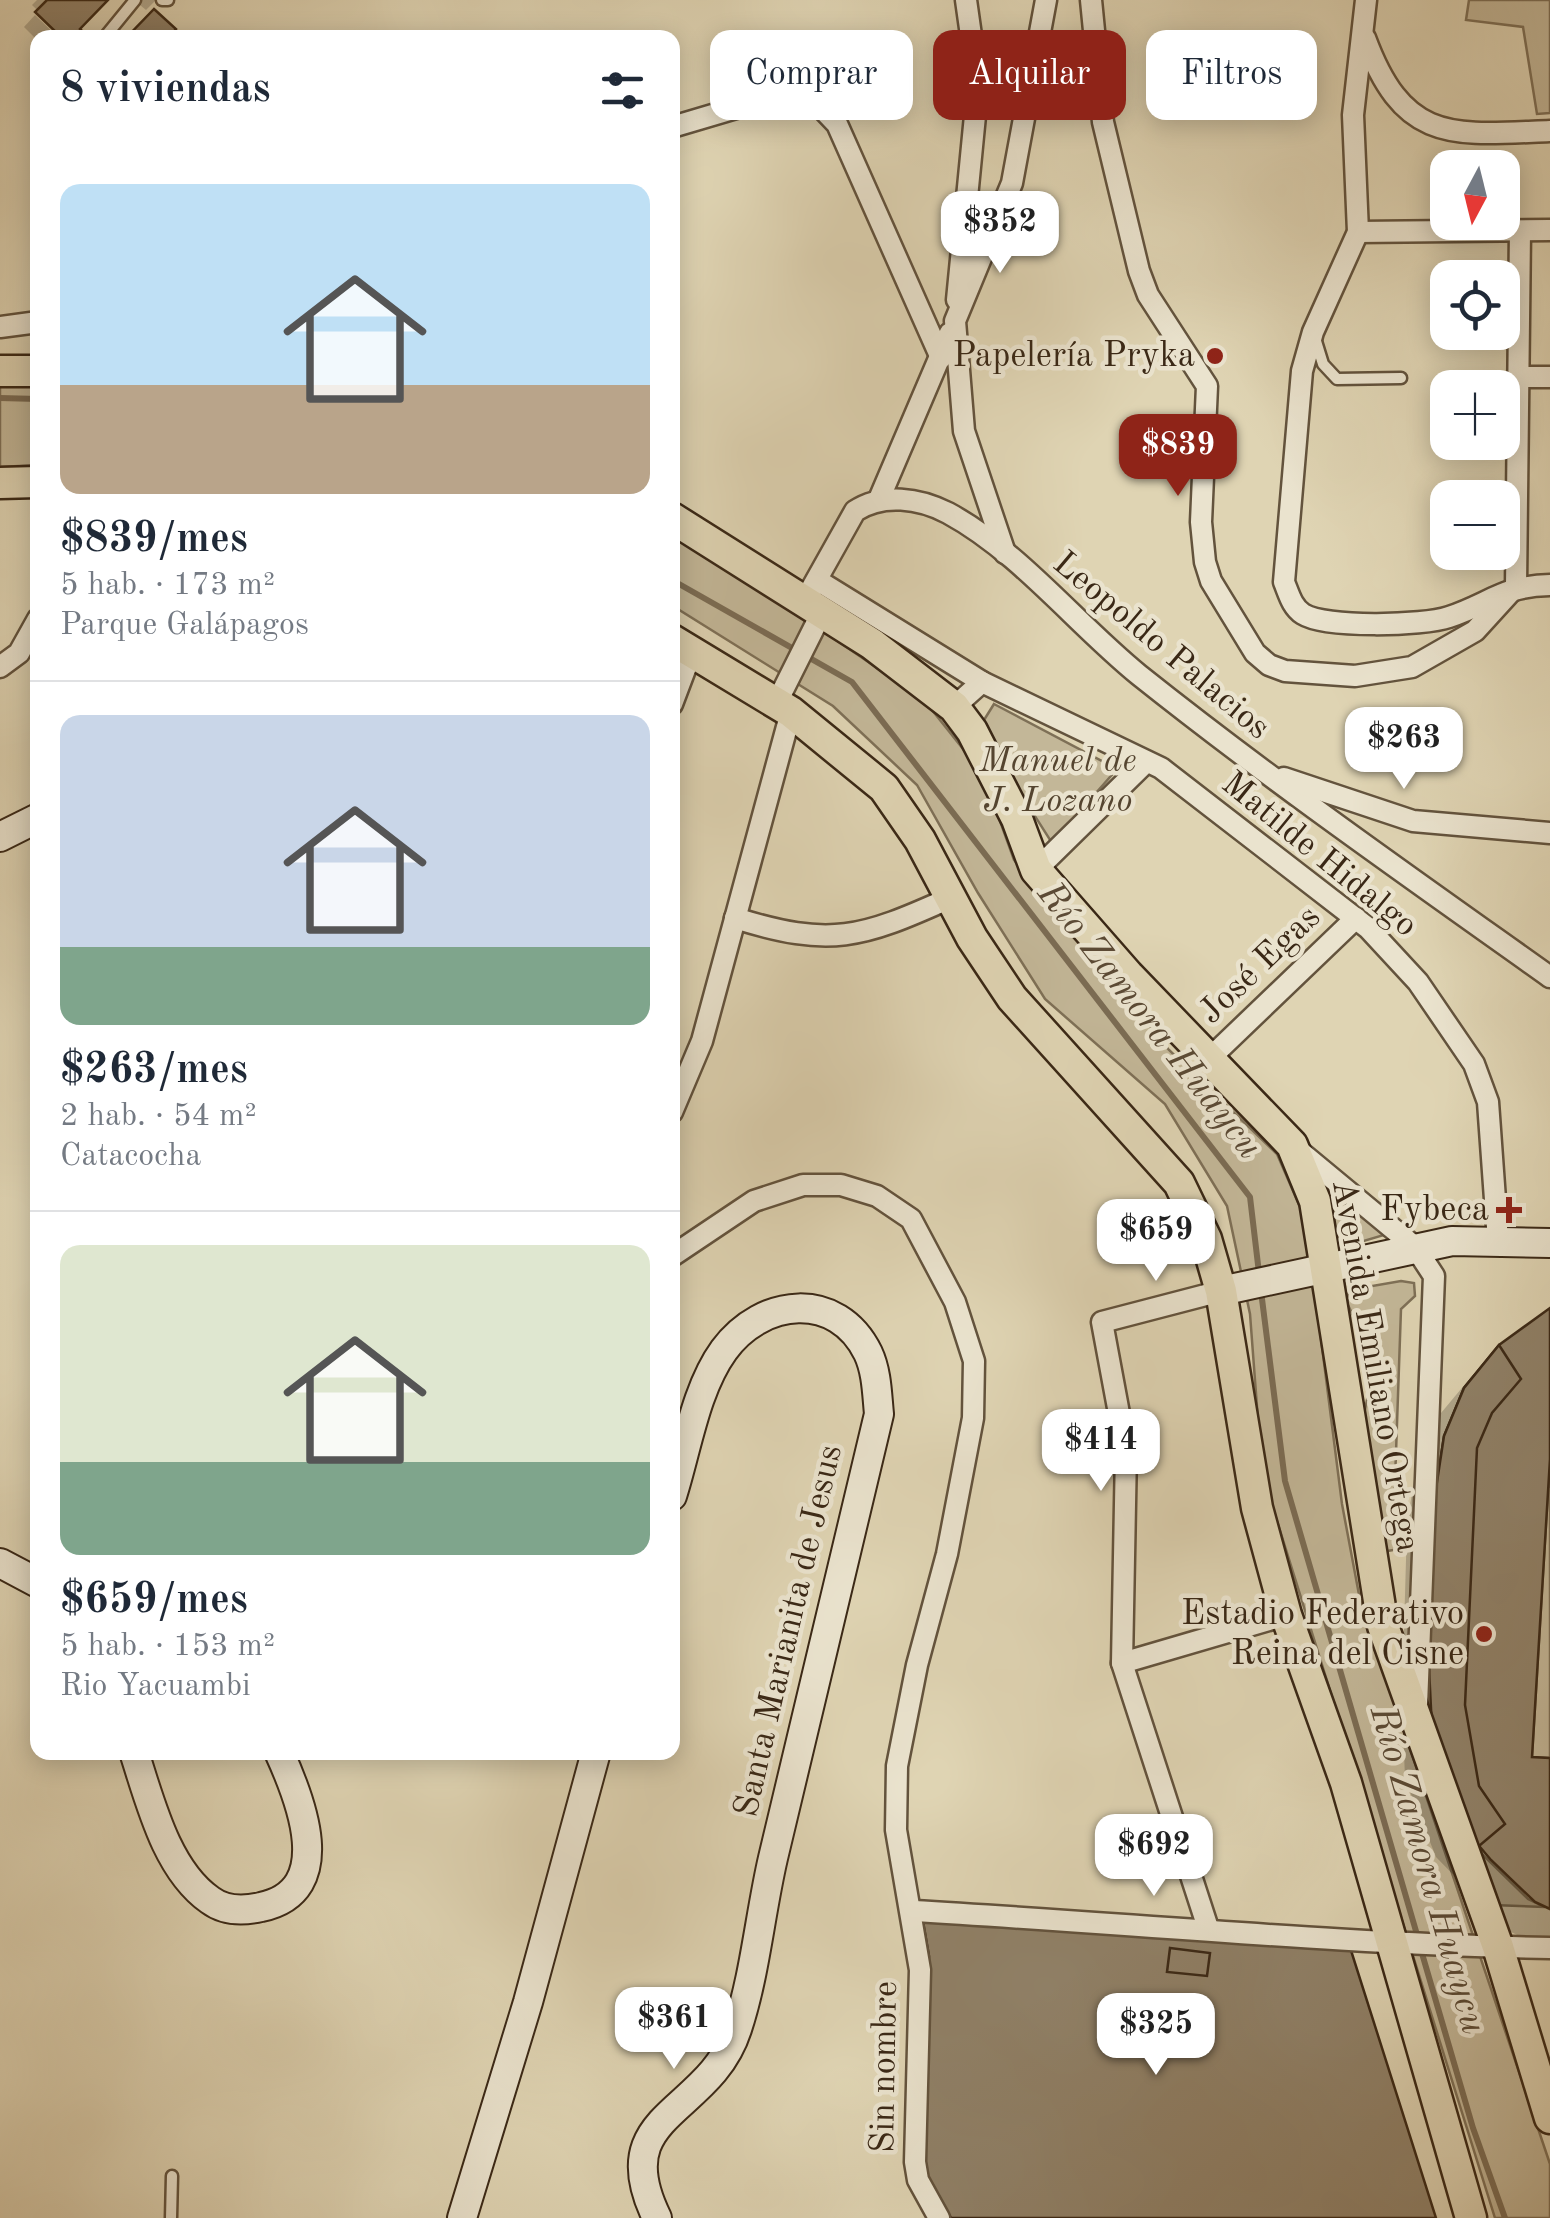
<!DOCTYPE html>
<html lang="es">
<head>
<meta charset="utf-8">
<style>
  :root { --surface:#fff; --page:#f2f2f3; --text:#1f2937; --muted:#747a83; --line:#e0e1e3; --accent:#8f2418 }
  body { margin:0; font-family:"Old Standard TT",serif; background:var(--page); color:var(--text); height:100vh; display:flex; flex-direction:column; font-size:38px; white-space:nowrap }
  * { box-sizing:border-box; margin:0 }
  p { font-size:32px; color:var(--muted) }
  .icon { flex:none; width:55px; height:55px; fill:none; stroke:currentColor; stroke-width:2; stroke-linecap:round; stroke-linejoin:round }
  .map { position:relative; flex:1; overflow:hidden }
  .drawer { position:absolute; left:30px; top:30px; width:650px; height:1730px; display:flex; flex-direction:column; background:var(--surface); border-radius:20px; box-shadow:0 5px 25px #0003 }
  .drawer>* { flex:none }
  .top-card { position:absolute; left:710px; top:30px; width:690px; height:90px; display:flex; gap:20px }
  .needle { width:65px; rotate:187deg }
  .tools { position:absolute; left:1430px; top:150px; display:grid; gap:20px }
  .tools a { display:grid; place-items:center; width:90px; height:90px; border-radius:20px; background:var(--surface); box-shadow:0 5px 25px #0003; font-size:50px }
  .price { position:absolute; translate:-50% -85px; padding:0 22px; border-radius:20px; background:#fff; color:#222; font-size:32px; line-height:65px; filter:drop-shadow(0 2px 5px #0008) }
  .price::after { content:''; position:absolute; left:50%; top:60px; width:30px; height:22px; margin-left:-15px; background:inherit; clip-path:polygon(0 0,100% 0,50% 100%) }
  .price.on { background:var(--accent); color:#fff }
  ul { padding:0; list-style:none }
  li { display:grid; align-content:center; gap:20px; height:530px; padding:0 30px }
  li+li { border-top:2px solid var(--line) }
  li span { display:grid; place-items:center; height:310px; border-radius:20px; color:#555 }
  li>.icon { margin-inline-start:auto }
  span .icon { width:180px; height:180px; fill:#fffc; stroke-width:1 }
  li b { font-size:42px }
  h2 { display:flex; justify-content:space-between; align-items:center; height:120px; padding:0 30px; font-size:42px }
  .chip { padding:0 35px; border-radius:20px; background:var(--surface); box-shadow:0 5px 25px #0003; font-size:35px; line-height:90px }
  .chip.on { background:var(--accent); color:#fff }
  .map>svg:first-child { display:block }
</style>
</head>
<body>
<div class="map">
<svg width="1550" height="2218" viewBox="0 0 1550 2218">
  <rect width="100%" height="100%" fill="#dfd4b3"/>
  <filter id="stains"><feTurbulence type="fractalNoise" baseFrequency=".002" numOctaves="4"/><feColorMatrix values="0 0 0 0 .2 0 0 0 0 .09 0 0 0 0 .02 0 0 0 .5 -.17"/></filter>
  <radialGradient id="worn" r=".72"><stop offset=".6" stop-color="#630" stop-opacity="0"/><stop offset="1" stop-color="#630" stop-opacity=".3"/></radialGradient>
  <g fill="#c3b798" stroke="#7e7057" stroke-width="2.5">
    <polygon points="1469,0 1550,0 1550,113 1537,114 1523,27 1466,20"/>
    <polygon points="0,378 37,381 37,465 0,467"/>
    <polygon points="672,528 924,700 983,774 1014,860 1169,1050 1277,1154 1306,1221 1342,1504 1360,1600 1550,2164 1550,2218 1495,2218 1262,1473 1250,1314 1227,1206 1165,1104 1045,999 978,893 917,785 833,706 673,606"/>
    <polygon points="994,704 1117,769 1052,843 979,728"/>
    <polygon points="1336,1187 1384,1235 1347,1246 1336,1239 1328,1191"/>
    <polygon points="1401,1281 1414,1283 1415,1296 1401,1309 1394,1510 1411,1523 1410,1547 1382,1552 1362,1424 1369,1390 1364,1338 1347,1303 1349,1290"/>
    <polygon points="1550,1459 1550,1758 1532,1757"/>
    <polygon points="1479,1851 1528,1899 1545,1907 1493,1905"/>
  </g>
  <g fill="#0003">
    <polygon points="37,0 105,0 66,38 32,5"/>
    <polygon points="134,0 156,0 146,10"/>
    <polygon points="35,15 59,38 38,41 24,27"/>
    <polygon points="1550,1311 1550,1488 1544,1487 1529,1759 1550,1761 1550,1951 1507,1930 1436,1857 1405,1779 1402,1698 1407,1525 1416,1467 1436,1419 1471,1377 1500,1347"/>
    <polygon points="923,1919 1436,2218 929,2218 912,2191 906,2161 916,1972 909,1932"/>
  </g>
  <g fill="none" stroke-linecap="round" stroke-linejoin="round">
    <g stroke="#7b6c54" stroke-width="6">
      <polyline points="0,398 38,399"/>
      <polyline points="672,580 852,682 1250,1197 1259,1273"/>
      <polyline points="1261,1291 1285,1481 1418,1938"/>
      <polyline points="1421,1950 1473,2128 1505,2218"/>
    </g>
  </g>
  <g fill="#908168" stroke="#3a2816" stroke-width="2.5">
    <polygon points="47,0 108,0 80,29 89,38 62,38 35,12"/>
    <polygon points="154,9 176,29 168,38 126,38"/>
    <polygon points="1550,1308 1550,1459 1532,1757 1550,1758 1550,1909 1535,1902 1491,1860 1464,1828 1433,1749 1429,1668 1435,1495 1444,1436 1464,1388 1499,1345"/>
    <polygon points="1499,1345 1521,1379 1492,1413 1477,1448 1465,1705 1479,1786 1505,1824 1479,1846 1464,1828 1433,1749 1429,1668 1435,1495 1444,1436 1464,1388"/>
    <polygon points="922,1916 1348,1941 1436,2218 951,2218 925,2176 920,2145 929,1956"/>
    <polygon points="1170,1948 1210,1953 1207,1976 1167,1972"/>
  </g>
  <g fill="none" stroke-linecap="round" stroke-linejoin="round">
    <defs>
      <g id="lane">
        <polyline points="162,0 168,0"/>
        <polyline points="104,38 135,0"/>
        <polyline points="1315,338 1323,364 1337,379 1401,378"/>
        <polyline points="171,2218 172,2176"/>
      </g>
      <g id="street">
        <polyline points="1091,0 1103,122 1139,271 1148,295 1207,386 1201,522 1205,562 1211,581 1255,653 1269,665 1285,671 1355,676 1412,667 1475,631 1516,586"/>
        <path d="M1366 0 1353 115 1358 232 1313 332 1302 371 1284 582C1289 594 1292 607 1303 614 1325 628 1423 626 1449 617 1491 603 1502 586 1550 585"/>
        <path d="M1365 38C1404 144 1452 135 1550 131"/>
        <polyline points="672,127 780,95 816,102 837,124 941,358"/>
        <polyline points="1358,232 1550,230"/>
        <polyline points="957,300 978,85 966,0"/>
        <polyline points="0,327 38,322"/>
        <polyline points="1521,377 1550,377"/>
        <polyline points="880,497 950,333"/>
        <polyline points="1005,553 964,431 955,321 1012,183 1046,0"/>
        <polyline points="817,580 982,682"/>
        <polyline points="1516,586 1520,231"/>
        <path d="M804 602 855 511C883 493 919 498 948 513 1020 552 1076 624 1139 675 1272 781 1411 878 1550 977"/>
        <polyline points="0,667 19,653 38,619"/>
        <polyline points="777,702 822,612"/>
        <polyline points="672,704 692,651"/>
        <polyline points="954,707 982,682 1161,768 1368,928 1418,982 1474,1064 1488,1102 1498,1241"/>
        <polyline points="1284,778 1413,821 1550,833"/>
        <polyline points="1036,870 1146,762"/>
        <path d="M735 918C831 948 861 938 950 898"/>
        <polyline points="1209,1059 1356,918"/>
        <polyline points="672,1112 702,1041 791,712"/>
        <polyline points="1298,1150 1415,1247 1434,1276 1417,1705"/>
        <polyline points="672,1256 754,1201 803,1185 841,1185 877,1196 911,1219 955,1302 974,1361 973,1418 947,1554 917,1665 897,1766 896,1830 920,1970 915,2162 918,2180 939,2218"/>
        <polyline points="1122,1663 1286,1615"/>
        <path d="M913 1911C1125 1923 1337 1944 1550 1948"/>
        <polyline points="1208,1928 1122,1663 1126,1451 1102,1322 1221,1291"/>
      </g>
      <g id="secondary">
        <polyline points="0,837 38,818"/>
        <polyline points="1221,1291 1452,1241 1550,1243"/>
        <polyline points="0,1563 38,1583"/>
        <path d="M134 1752C150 1801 166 1869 210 1900 226 1912 244 1911 261 1907 338 1891 300 1798 279 1752"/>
        <polyline points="462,2218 528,2002 596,1752"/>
        <path d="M657 2218C605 2112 709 2116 737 2029 755 1975 760 1914 773 1858 808 1710 844 1562 879 1414 877 1395 877 1372 868 1353 837 1290 762 1298 724 1350 695 1390 687 1449 672 1496"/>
      </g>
      <g id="primary">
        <polyline points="0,371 38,371"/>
        <polyline points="0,483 38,482"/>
        <polyline points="672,518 872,644 954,707 972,731 1017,819 1036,870 1128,975 1292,1145 1315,1201 1383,1626 1498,1947 1550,2118"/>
        <polyline points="672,640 791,712 884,788 920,840 972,938 1012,998 1179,1183 1206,1239 1221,1291 1257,1508 1286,1615 1346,1783 1471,2218"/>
      </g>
    </defs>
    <use href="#lane" stroke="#63533d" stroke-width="15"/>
    <use href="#street" stroke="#63533d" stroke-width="25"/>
    <use href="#secondary" stroke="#3a2816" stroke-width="32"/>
    <use href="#primary" stroke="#3a2816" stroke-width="35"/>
    <use href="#lane" stroke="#eae3ce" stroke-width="10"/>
    <use href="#street" stroke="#eae3ce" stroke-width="20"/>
    <use href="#secondary" stroke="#eae3ce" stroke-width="28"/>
    <use href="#primary" stroke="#dfd4b3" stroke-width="30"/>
  </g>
  <g fill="#8f2418" stroke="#eae3ce" stroke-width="4">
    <circle cx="1215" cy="356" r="10"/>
    <path d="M1504 1195h10v10h10v10h-10v10h-10v-10h-10v-10h10z"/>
    <circle cx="1484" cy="1634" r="10"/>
  </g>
  <g text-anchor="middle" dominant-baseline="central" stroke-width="9" stroke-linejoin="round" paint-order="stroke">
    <g font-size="35" fill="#3a2816" stroke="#eae3ce" text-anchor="end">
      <text x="1195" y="356">Papelería Pryka</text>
      <text x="1489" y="1210">Fybeca</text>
      <text x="1464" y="1614">Estadio Federativo<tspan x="1464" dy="40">Reina del Cisne</tspan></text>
    </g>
    <g font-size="35" fill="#3a2816" stroke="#eae3ce">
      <text transform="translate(1161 646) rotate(40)">Leopoldo Palacios</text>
      <text transform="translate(1319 855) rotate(39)">Matilde Hidalgo</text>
      <text transform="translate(1260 965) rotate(-44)">José Egas</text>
      <text transform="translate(1375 1366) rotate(80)">Avenida Emiliano Ortega</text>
      <text transform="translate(789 1631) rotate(-77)">Santa Marianita de Jesus</text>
      <text transform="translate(885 2067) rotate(-89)">Sin nombre</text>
    </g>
    <g font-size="35" font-style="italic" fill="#554530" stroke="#eae3ce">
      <text x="1058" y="761">Manuel de<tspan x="1058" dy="40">J. Lozano</tspan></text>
    </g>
    <g font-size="38" font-style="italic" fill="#5b4a35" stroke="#eae3ce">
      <text transform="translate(1149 1021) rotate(52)">Río Zamora Huaycu</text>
      <text transform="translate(1427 1870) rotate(74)">Río Zamora Huaycu</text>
    </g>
  </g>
  <rect width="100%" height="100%" filter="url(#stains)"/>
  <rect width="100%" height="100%" fill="url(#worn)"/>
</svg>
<div class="tools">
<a><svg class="needle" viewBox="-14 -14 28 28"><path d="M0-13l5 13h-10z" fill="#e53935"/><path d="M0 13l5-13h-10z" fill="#747a83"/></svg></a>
<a><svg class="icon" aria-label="locate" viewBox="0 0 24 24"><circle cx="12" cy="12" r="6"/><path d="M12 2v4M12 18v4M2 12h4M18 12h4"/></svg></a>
<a>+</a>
<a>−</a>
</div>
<b class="price" style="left:1000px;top:276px">$352</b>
<b class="price on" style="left:1178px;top:499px">$839</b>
<b class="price" style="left:1404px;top:792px">$263</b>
<b class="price" style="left:1156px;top:1284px">$659</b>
<b class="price" style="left:1101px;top:1494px">$414</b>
<b class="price" style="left:1154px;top:1899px">$692</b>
<b class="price" style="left:674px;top:2072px">$361</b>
<b class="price" style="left:1156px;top:2078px">$325</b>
<div class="top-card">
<a class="chip">Comprar</a>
<a class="chip on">Alquilar</a>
<a class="chip">Filtros</a>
</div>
<section class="drawer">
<h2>8 viviendas<svg class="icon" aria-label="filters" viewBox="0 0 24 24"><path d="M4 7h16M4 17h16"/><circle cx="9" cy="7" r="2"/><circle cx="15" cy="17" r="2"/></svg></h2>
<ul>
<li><span style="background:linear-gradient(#bfe0f5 65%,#b9a48a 0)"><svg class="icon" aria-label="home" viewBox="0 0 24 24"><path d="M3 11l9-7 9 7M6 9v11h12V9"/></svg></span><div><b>$839/mes</b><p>5 hab. · 173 m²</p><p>Parque Galápagos</p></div></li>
<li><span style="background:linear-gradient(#c9d6e8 75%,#7fa58c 0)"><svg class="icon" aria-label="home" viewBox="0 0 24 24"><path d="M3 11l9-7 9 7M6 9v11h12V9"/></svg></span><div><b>$263/mes</b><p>2 hab. · 54 m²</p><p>Catacocha</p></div></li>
<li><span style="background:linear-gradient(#dfe7d0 70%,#7fa58c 0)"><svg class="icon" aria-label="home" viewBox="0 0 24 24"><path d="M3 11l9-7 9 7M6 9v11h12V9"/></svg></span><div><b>$659/mes</b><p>5 hab. · 153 m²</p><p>Rio Yacuambi</p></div></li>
</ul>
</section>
</div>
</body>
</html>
